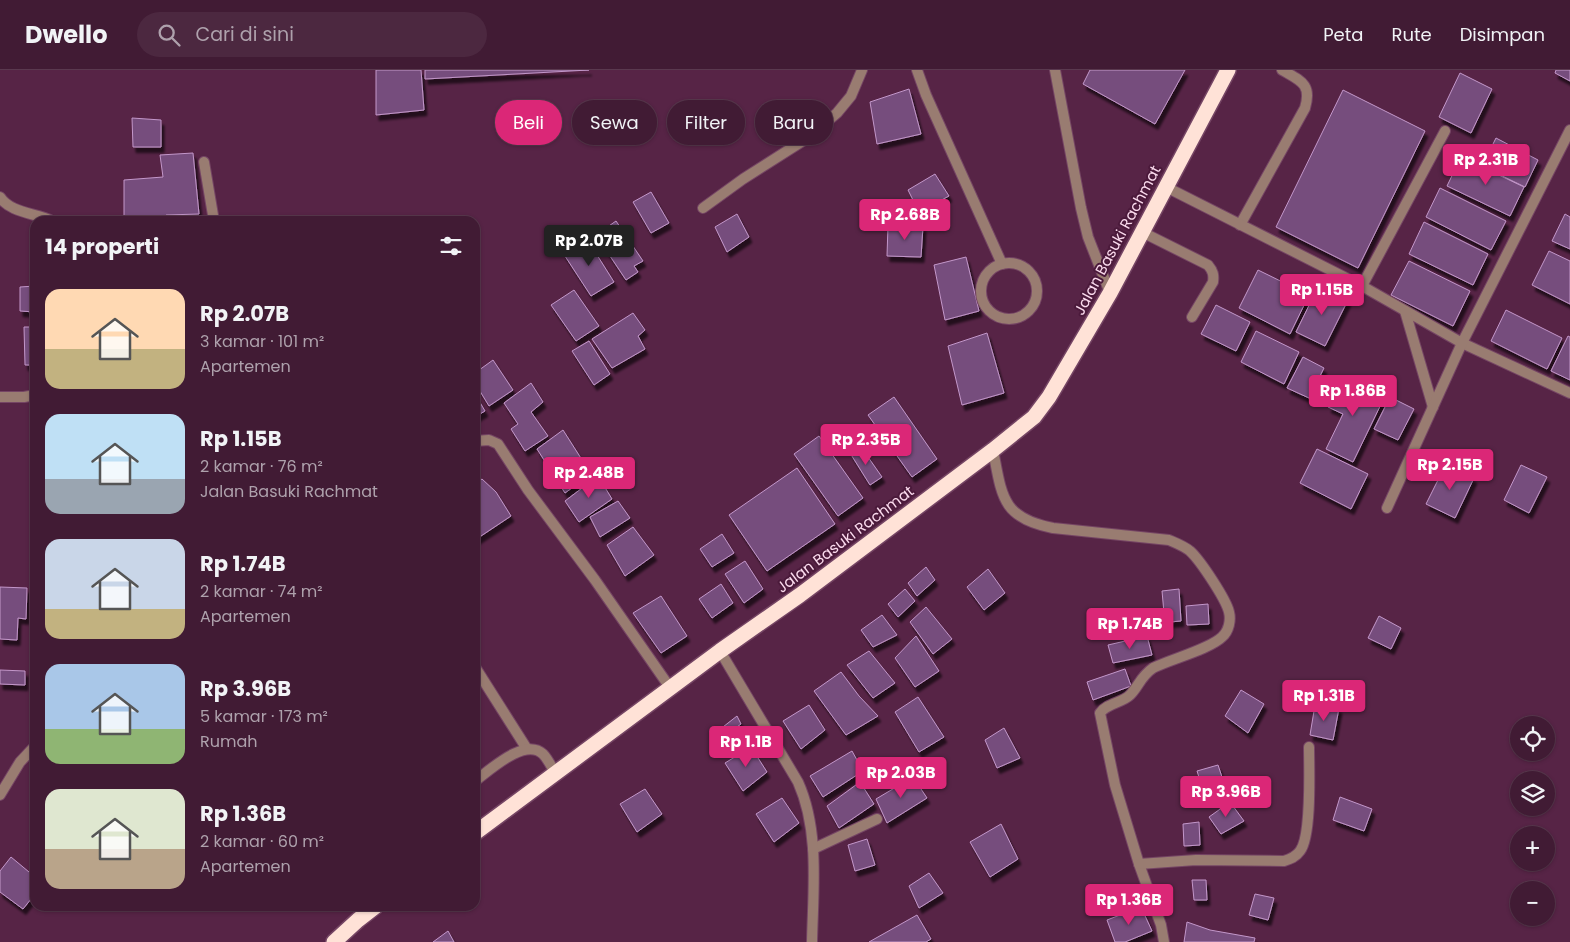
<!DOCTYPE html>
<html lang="id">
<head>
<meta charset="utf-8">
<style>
  :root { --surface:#411b34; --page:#4c2840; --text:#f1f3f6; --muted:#aea1ac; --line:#5a394f; --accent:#db2777 }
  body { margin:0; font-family:Poppins,sans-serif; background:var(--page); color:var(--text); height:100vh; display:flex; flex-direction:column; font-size:19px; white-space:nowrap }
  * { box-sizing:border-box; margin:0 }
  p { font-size:16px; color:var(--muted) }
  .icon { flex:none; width:28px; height:28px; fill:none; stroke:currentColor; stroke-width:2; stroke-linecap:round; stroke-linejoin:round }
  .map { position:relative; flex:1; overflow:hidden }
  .panel { position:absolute; left:30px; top:146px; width:450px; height:695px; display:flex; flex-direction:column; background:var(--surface); border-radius:15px; box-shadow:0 1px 4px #0004,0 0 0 1px var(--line) }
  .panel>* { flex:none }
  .banner { position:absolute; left:495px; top:30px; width:475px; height:45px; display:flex; gap:10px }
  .controls { position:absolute; left:1510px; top:646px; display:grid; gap:10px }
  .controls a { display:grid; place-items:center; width:45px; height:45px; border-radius:50%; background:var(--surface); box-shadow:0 1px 4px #0004,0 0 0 1px var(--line); font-size:25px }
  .price { position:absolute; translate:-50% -42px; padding:0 11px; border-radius:5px; background:var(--accent); color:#fff; font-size:16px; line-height:32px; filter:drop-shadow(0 1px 2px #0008) }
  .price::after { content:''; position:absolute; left:50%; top:30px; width:15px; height:11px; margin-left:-8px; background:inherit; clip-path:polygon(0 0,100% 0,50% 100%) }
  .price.current { background:#222; color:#fff }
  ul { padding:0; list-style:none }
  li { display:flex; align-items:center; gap:15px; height:125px; padding:0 15px }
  li span { display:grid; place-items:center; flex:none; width:140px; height:100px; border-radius:15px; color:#555 }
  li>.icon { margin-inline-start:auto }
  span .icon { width:60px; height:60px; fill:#fffc; stroke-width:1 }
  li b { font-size:21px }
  h2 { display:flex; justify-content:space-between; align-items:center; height:60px; padding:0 15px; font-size:21px }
  .pill { padding:0 18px; border-radius:22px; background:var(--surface); box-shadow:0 1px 4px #0004,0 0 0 1px var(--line); font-size:18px; line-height:45px }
  .pill.current { background:var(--accent); color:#fff }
  header { display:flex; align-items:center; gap:30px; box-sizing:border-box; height:70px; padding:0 25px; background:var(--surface); border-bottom:1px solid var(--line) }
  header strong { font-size:24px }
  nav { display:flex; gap:28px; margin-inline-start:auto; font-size:18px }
  .search { width:350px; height:45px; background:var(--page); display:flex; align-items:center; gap:12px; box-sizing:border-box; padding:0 18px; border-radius:28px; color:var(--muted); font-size:19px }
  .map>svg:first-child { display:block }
</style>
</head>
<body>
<header>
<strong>Dwello</strong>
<div class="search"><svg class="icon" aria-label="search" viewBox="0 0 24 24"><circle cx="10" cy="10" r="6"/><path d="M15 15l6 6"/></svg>Cari di sini</div>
<nav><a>Peta</a><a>Rute</a><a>Disimpan</a></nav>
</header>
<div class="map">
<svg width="1570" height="872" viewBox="0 0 1570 872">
  <defs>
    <filter id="shadow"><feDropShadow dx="3" dy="5.5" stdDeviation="1" flood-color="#0009"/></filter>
  </defs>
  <rect width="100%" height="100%" fill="#572446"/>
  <g fill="#764e7d" stroke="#c397ca" filter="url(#shadow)">
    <polygon points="376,0 421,0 424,40 376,45"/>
    <polygon points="425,0 589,0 425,9"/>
    <polygon points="1090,0 1185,0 1155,54 1083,14"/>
    <polygon points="1556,0 1570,0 1570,11 1555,3"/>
    <polygon points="1460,3 1492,19 1471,63 1439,47"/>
    <polygon points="909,19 921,64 877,74 870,32"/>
    <polygon points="1343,20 1425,61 1358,198 1276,157"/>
    <polygon points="132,48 161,50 161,77 133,77"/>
    <polygon points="1496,68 1538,90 1525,117 1482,96"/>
    <polygon points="193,83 199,144 166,145 166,151 124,151 124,110 163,107 160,85"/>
    <polygon points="1461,87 1524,117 1510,146 1447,116"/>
    <polygon points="935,104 949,126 919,142 908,120"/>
    <polygon points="1440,118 1506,151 1491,180 1426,147"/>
    <polygon points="651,122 669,153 651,163 633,132"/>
    <polygon points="737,144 749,167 727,182 715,157"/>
    <polygon points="1565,144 1570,147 1570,179 1552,171"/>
    <polygon points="616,151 643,191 634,196 638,202 626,210 596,165"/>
    <polygon points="1424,152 1488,184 1473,215 1409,184"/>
    <polygon points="888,156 923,156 921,187 887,186"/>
    <polygon points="587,169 614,212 591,226 563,183"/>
    <polygon points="1549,181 1570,191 1570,234 1532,215"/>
    <polygon points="966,187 979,241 945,250 934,195"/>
    <polygon points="1409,191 1470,221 1453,256 1391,225"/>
    <polygon points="1258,200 1309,225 1290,264 1239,238"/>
    <polygon points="1319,215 1348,230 1325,276 1296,262"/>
    <polygon points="35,216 35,242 20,241 20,217"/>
    <polygon points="574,220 599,256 576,271 551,235"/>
    <polygon points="1216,235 1250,252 1236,281 1201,264"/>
    <polygon points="1506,240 1562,268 1547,299 1491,271"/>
    <polygon points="633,243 645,260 638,266 645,279 612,298 592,269"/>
    <polygon points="24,257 35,257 35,295 25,295"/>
    <polygon points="1256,261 1299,282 1284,314 1241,292"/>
    <polygon points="987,263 1004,323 962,335 948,276"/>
    <polygon points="1568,266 1570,267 1570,310 1551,301"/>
    <polygon points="589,271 610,304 594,315 572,281"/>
    <polygon points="1303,287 1324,298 1309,328 1287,318"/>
    <polygon points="493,290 513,320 489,336 475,313 475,303"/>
    <polygon points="1344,306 1385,326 1353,392 1326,379 1343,344 1328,337"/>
    <polygon points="531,313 543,332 531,342 548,366 525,381 511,359 518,354 504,333"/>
    <polygon points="475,324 485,341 475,347"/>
    <polygon points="894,327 937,389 912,407 868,345"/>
    <polygon points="1390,327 1414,339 1398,370 1374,359"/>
    <polygon points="563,360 591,404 565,423 537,379"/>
    <polygon points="819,366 863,428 838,446 794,384"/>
    <polygon points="861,377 882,407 870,415 850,383"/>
    <polygon points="1317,379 1368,404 1351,439 1300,413"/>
    <polygon points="1446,394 1474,408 1455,448 1426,434"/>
    <polygon points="1521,395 1547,407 1529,443 1504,430"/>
    <polygon points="797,398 835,454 767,501 729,445"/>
    <polygon points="598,406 612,429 579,452 565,431"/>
    <polygon points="482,409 496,422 511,446 475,470 475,414"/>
    <polygon points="618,431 630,448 600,467 590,447"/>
    <polygon points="633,457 654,485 625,506 607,475"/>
    <polygon points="722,464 734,483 712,497 700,479"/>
    <polygon points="745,491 763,519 744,533 725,504"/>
    <polygon points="926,497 935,510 917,526 908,513"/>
    <polygon points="988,499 1005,523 984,540 967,517"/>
    <polygon points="721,514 733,533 712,548 699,529"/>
    <polygon points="0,517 27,518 26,549 18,548 17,570 0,569"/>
    <polygon points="905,519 915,531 898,547 888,534"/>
    <polygon points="1179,519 1181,551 1158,553 1156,544 1164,543 1162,521"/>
    <polygon points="661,526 687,566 661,583 633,543"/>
    <polygon points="1208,534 1209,554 1187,555 1186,536"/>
    <polygon points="926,537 952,569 933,584 910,552"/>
    <polygon points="882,545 897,565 873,577 861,560"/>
    <polygon points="1379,546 1401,558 1391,579 1368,568"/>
    <polygon points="916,566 939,601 915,617 895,588"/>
    <polygon points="1147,566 1152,585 1113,593 1108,575"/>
    <polygon points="869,581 895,613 873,628 847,595"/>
    <polygon points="1125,599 1131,616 1093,630 1087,612"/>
    <polygon points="0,600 25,601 25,615 0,614"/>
    <polygon points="841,602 859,626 878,646 846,665 814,621"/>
    <polygon points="1241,620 1264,634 1248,663 1225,646"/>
    <polygon points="918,627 944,667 919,682 895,642"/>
    <polygon points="809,635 825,660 801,679 783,651"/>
    <polygon points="1315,635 1339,638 1333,670 1310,665"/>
    <polygon points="737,646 741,654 719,670 714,664"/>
    <polygon points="1004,658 1020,688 997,698 985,670"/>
    <polygon points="751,677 767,702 743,721 725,693"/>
    <polygon points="852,681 863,701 823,727 810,706"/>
    <polygon points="1218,695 1226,719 1205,726 1197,701"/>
    <polygon points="913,707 927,728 887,753 876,729"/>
    <polygon points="860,712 874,734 839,758 827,736"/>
    <polygon points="645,719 662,744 637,762 620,734"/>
    <polygon points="1340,727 1372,739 1364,761 1333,750"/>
    <polygon points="782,728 799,753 774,772 756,744"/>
    <polygon points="1230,732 1244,751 1221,764 1209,747"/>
    <polygon points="1199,752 1200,775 1184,776 1183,754"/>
    <polygon points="1001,754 1018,789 990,807 970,772"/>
    <polygon points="867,769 875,795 855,801 848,775"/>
    <polygon points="11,787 35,807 35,824 23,839 0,822 0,801"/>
    <polygon points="929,803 943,823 919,838 909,816"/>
    <polygon points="1192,810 1206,810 1207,830 1194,830"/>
    <polygon points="1255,824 1274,828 1268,850 1249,845"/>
    <polygon points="1141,837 1152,861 1125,872 1115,872 1107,850"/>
    <polygon points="917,845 931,869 926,872 869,872"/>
    <polygon points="1187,852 1210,860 1255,868 1254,872 1184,872"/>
    <polygon points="448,861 454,872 433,872"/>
  </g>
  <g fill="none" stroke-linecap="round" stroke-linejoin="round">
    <defs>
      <g id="lane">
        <path d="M1240 155 1305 38C1312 14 1301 11 1282 0"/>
        <path d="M1142 162 1208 195C1213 201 1214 205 1213 212L1192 247"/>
        <polyline points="1362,216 1445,61"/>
        <polyline points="475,597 527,679"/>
        <polyline points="813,779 877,749"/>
      </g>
      <g id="street">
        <polyline points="917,0 926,25 1002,194"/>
        <polyline points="1055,0 1081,138 1088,167 1110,223"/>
        <polyline points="204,92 214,151"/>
        <polyline points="1166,117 1362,216 1462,273 1570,323"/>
        <path d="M0 127C10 143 36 143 52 151"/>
        <polyline points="703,138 743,109 809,67 837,43 851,26 862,0"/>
        <circle cx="1009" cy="221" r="28"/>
        <polyline points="1405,241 1433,337"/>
        <polyline points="0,327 24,327 35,325"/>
        <polyline points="475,371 489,370 498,374 528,420 595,510 671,619"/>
        <path d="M993 380C1002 427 1002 448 1053 458L1169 470C1176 473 1184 476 1190 481 1200 490 1226 529 1229 542 1231 550 1229 561 1222 567 1210 579 1171 589 1153 598 1140 607 1139 616 1130 625 1122 633 1107 633 1100 643L1115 715 1139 794 1161 855 1164 872"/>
        <polyline points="1387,438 1462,273 1570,60"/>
        <path d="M720 581 798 712C820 761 813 820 812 872"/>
        <path d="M475 711C490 700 525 667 543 684 548 689 552 698 556 704"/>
        <polyline points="0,725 20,692 35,676"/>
        <path d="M1139 794 1196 790 1284 791C1290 789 1296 787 1300 781 1312 766 1309 697 1309 677"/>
      </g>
      <g id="highway">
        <polyline points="475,763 720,581 800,525 993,380 1034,347 1049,327 1110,223 1228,0"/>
        <polyline points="334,872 358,850 376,836"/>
      </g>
    </defs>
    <use href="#lane" stroke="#754564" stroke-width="12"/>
    <use href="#street" stroke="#754564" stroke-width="12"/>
    <use href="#highway" stroke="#754564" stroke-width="18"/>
    <use href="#lane" stroke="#997c71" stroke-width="10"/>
    <use href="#street" stroke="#997c71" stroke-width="10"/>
    <use href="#highway" stroke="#ffe2d7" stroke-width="15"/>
  </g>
  <g text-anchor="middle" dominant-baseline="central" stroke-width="4" stroke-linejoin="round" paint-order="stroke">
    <g font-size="15" fill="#fbdbee" stroke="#4b1a3b">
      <text transform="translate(1117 170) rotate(-62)">Jalan Basuki Rachmat</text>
      <text transform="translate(845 469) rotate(-37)">Jalan Basuki Rachmat</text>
    </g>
  </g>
</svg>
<div class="controls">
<a><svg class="icon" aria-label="locate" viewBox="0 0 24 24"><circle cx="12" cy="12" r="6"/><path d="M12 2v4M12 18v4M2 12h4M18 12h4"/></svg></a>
<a><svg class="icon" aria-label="layers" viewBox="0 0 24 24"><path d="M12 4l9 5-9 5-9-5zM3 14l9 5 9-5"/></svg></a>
<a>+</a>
<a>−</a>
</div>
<b class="price" style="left:1486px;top:116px">Rp 2.31B</b>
<b class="price" style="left:905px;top:171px">Rp 2.68B</b>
<b class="price current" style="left:589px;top:197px">Rp 2.07B</b>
<b class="price" style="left:1322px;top:246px">Rp 1.15B</b>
<b class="price" style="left:1353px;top:347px">Rp 1.86B</b>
<b class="price" style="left:866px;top:396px">Rp 2.35B</b>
<b class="price" style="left:1450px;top:421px">Rp 2.15B</b>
<b class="price" style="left:589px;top:429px">Rp 2.48B</b>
<b class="price" style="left:1130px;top:580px">Rp 1.74B</b>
<b class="price" style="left:1324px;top:652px">Rp 1.31B</b>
<b class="price" style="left:746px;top:698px">Rp 1.1B</b>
<b class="price" style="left:901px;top:729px">Rp 2.03B</b>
<b class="price" style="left:1226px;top:748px">Rp 3.96B</b>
<b class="price" style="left:1129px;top:856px">Rp 1.36B</b>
<div class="banner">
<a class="pill current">Beli</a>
<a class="pill">Sewa</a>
<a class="pill">Filter</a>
<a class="pill">Baru</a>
</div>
<section class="panel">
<h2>14 properti<svg class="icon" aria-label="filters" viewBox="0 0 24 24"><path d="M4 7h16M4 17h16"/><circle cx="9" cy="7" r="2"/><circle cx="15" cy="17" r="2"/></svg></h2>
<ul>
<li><span style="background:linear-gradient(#ffd9b3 60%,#c2b280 0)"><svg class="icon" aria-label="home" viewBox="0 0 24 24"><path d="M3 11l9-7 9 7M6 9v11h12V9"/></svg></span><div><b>Rp 2.07B</b><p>3 kamar · 101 m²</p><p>Apartemen</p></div></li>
<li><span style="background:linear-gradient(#bfe0f5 65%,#9aa5b1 0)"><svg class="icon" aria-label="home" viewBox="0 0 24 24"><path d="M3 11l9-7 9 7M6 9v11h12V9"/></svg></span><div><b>Rp 1.15B</b><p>2 kamar · 76 m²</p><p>Jalan Basuki Rachmat</p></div></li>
<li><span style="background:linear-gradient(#c9d6e8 70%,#c2b280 0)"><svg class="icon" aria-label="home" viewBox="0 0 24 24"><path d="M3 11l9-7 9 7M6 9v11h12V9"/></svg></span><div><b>Rp 1.74B</b><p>2 kamar · 74 m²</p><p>Apartemen</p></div></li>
<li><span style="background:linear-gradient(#a9c7e8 65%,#8fb573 0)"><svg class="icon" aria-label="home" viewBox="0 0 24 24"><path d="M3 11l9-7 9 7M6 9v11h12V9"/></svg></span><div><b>Rp 3.96B</b><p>5 kamar · 173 m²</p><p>Rumah</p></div></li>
<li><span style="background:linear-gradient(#dfe7d0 60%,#b9a48a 0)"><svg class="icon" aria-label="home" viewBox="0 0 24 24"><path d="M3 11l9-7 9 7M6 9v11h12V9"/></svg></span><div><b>Rp 1.36B</b><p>2 kamar · 60 m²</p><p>Apartemen</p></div></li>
</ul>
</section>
</div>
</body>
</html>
